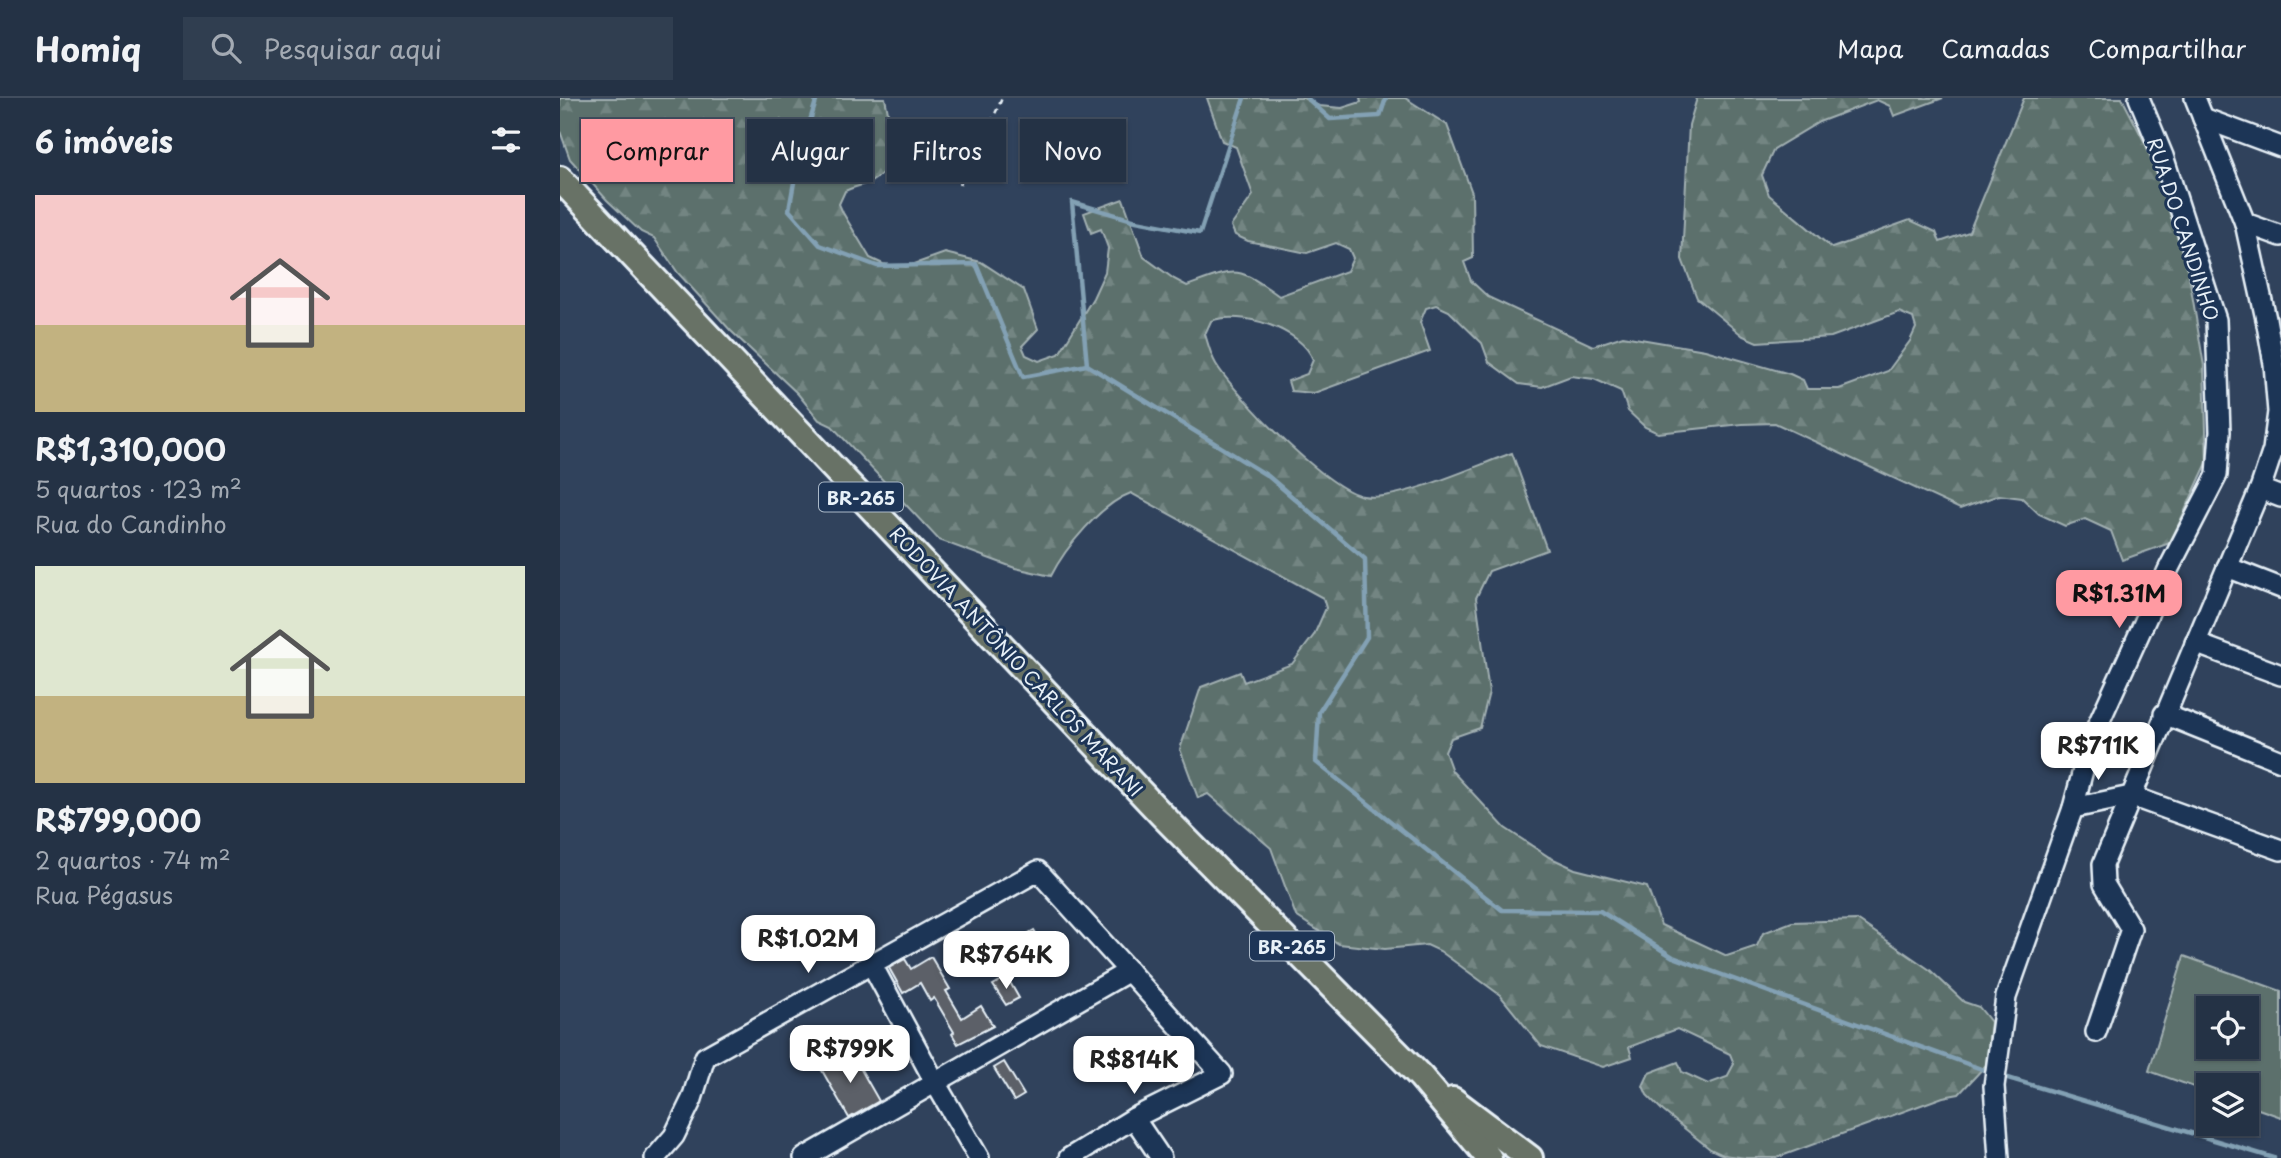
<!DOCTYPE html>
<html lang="pt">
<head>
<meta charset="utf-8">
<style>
  :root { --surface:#243245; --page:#303e50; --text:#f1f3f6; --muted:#a3aab3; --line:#414d5e; --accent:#ff9aa2 }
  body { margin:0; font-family:"Playpen Sans",sans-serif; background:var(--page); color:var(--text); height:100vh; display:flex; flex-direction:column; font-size:26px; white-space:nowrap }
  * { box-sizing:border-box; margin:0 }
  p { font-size:23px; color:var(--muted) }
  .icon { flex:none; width:38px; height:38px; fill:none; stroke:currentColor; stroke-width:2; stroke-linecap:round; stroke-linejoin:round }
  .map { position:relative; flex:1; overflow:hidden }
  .sheet { display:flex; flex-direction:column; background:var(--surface); width:560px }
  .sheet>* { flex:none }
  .hud { position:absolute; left:21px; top:21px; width:665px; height:63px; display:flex; gap:14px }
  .tools { position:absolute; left:1636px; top:898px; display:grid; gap:14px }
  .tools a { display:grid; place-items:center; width:63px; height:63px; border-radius:0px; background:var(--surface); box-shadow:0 2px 5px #0004,0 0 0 2px var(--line); font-size:35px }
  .price { position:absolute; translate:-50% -60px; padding:0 16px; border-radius:14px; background:#fff; color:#222; font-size:23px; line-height:46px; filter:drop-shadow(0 2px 4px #0008) }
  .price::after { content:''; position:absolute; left:50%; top:42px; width:21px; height:16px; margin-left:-10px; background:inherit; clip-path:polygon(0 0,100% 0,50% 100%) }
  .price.active { background:var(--accent); color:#111 }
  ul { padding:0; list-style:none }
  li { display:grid; align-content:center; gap:14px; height:371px; padding:0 35px }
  li span { display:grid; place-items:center; height:217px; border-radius:0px; color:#555 }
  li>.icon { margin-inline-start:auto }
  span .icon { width:126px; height:126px; fill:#fffc; stroke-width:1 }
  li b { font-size:30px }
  h2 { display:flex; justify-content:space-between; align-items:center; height:84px; padding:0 35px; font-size:30px }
  .pill { padding:0 24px; border-radius:0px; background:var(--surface); box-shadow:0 2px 5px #0004,0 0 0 2px var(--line); font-size:24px; line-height:63px }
  .pill.active { background:var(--accent); color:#111 }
  header { display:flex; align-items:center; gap:42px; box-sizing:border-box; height:98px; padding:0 35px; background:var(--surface); border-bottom:2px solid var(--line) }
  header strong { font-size:33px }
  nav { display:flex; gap:38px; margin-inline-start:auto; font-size:24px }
  .search { width:490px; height:63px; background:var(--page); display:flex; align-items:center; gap:18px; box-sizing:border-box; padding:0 24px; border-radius:0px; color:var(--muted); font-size:26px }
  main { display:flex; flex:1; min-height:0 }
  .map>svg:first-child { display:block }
</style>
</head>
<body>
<header>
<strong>Homiq</strong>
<div class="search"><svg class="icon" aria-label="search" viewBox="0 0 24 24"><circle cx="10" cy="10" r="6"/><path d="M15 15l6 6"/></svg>Pesquisar aqui</div>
<nav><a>Mapa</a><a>Camadas</a><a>Compartilhar</a></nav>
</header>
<main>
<section class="sheet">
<h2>6 imóveis<svg class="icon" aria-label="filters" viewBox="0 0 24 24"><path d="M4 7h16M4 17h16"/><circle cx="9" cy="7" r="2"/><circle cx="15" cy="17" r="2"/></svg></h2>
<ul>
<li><span style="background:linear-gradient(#f6c9c9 60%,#c2b280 0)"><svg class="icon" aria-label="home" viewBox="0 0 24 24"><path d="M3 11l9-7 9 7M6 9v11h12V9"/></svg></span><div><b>R$1,310,000</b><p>5 quartos · 123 m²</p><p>Rua do Candinho</p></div></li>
<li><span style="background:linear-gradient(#dfe7d0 60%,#c2b280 0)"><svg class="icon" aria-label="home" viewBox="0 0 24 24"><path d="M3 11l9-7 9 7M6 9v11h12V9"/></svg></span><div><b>R$799,000</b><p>2 quartos · 74 m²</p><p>Rua Pégasus</p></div></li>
</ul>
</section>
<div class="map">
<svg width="1721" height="1060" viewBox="0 0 1721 1060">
  <defs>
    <pattern id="forest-firs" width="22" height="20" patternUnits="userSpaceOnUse" patternTransform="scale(1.75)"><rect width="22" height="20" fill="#5c706c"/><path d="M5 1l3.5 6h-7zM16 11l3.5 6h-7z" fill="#738582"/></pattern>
  </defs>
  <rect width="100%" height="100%" fill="#30425c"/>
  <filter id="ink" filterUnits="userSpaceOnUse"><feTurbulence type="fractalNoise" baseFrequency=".0143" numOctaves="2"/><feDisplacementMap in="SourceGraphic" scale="14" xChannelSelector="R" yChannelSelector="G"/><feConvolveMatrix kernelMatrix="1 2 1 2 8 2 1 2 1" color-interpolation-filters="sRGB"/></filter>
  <g filter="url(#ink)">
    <path fill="url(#forest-firs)" stroke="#a2b0b2" stroke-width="2" d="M0 0H325C330 27 343 66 312 83 304 87 294 89 285 93L279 106 283 115 310 160 323 166 346 169 385 155 421 164 464 192 478 231 462 248 466 257 479 263 499 256 533 200 545 174 548 150 541 131 531 135 524 115 563 101 584 159 614 181 627 188C676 170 676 167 719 198L787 173 793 160 789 151 776 145 747 155 688 143 675 137 671 128 693 97 676 49 662 43 647 0H743L759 8 782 10 801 4 800 0H845L887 27 912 95 913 160 904 164 911 183 928 199 1033 248 1063 238 1145 252 1230 276 1243 282 1247 291H1279L1328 273 1350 243 1356 230 1353 220 1339 214 1271 239 1197 244 1183 238 1137 200 1122 161 1129 27 1137 0H1383L1334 18 1330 8 1317 2 1259 24 1214 51 1202 77 1209 97 1272 150 1350 122 1376 134 1380 144 1409 134 1464 0H1562L1586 47 1625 154 1644 268 1647 365 1610 445 1562 462 1551 433 1525 421 1505 428 1479 416 1462 400 1439 397 1400 411 1215 325 1182 326 1098 335 1085 329 1068 313 1061 293 1034 281 1011 278 982 289 959 286 929 264 922 245 889 213 876 207 866 210 860 224 870 253 754 295 731 293 728 283 747 276 753 262C742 231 681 212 651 223L645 236C648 246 651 258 656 266 675 297 768 392 803 398 836 405 917 367 952 355L987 452 929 473 916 500 929 594 920 630 891 640 885 654 892 673 945 730 989 759 1015 771 1087 789 1101 827 1167 858 1197 848 1203 835 1232 824 1297 822 1370 872 1404 904 1419 909 1431 924 1426 967 1399 996 1383 999 1216 1060H1186L1163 1057 1150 1051 1103 1013 1087 997 1083 988 1089 975 1118 964 1122 974 1148 986 1167 979 1174 966 1170 956 1117 931 1069 949 1072 959 1043 969 981 948 940 897 880 853 867 847 825 851 779 846 736 818 711 750 648 696 638 700 620 651 641 589 680 574 684 584 732 566 754 537 766 510 763 500 571 395C541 406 505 450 491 478L455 470 379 442 272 328 259 322 238 296 171 233 118 175 94 140 81 134 47 102 10 61 0 33Z"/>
    <path fill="#5c706c" stroke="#a2b0b2" stroke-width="2" fill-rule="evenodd" d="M1624 858 1721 893V1019L1687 1007V987H1648V994L1589 973ZM1648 910H1687V948H1648Z"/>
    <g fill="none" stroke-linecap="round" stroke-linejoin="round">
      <g stroke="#83a1b4" stroke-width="4.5">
        <polyline points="257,0 238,62 229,112 260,147 317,168 416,166 463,279 527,267"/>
        <polyline points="684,0 640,135 576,123 512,104 527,267 708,378 805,461 807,539 759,614 756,664 942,812 1040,813 1113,859 1424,972"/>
        <polyline points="747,0 770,21 820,18 826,0"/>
        <polyline points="1448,980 1714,1060"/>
      </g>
    </g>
    <g fill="#5c6067" stroke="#e8f1f8" stroke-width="2">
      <polygon points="474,832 481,844 462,855 455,843"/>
      <polygon points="371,859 390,891 386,893 402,920 421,908 433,928 398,946 392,936 394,934 374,900 370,903 360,885 343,895 329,870 345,861 351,871"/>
      <polygon points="447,879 459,900 446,907 433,887"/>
      <polygon points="291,954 319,1003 289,1020 260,969"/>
      <polygon points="444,964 464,997 454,1003 434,970"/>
    </g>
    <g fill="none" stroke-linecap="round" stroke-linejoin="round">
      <defs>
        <g id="minor">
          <polyline points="1643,20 1721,49"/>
          <polyline points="1685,125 1721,138"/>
          <polyline points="1700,391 1721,399"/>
          <polyline points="1667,469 1721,490"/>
          <polyline points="1635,545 1721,577"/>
          <polyline points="1604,616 1721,663"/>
          <polyline points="1513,710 1571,698 1721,752"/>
          <polyline points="311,865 376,986 419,1060"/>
          <polyline points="1536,934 1571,831 1544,786 1543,766 1700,391 1713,352 1718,314 1714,266 1706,221 1685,125 1635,0"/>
          <polyline points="574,1020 601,1060"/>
          <polyline points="95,1060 114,1038 132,1001 145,959 478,773 662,976 574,1020 509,1060"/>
          <polyline points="244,1060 569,873"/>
          <polyline points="1439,1060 1434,988 1446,899 1513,710 1531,642 1609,470 1657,377 1660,334 1656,222 1603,58 1579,0"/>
        </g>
        <g id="major">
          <polyline points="0,81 602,717 861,979 929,1060"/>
          <polyline points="893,1002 970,1060"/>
        </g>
      </defs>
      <use href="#minor" stroke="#e8f1f8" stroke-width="24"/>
      <use href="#major" stroke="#e8f1f8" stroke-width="30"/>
      <path stroke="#e8f1f8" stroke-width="2.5" stroke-dasharray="5 5" stroke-linecap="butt" d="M400 87C411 57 430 30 442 0"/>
      <use href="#minor" stroke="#1d3557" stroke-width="19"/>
      <use href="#major" stroke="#687266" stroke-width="24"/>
    </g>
  </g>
  <g text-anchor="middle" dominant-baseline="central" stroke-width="6" stroke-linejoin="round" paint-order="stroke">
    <g fill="#1d3557" stroke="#abb9c8" stroke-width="2">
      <rect x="259" y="384.5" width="84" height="29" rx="5"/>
      <rect x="690" y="833.5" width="84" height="29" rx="5"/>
    </g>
    <g font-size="18" font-weight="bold" fill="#e8f1f8">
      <text x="301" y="399">BR-265</text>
      <text x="732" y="848">BR-265</text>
    </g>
    <g font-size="19" fill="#e8f1f8" stroke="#1d3557">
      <text transform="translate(1624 131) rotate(72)">RUA DO CANDINHO</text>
      <text transform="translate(457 563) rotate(47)">RODOVIA ANTÔNIO CARLOS MARANI</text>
    </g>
  </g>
</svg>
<div class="tools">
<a><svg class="icon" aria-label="locate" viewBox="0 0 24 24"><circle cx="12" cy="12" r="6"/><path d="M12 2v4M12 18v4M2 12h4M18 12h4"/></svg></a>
<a><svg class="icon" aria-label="layers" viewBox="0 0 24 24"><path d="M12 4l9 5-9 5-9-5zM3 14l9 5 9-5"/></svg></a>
</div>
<b class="price active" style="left:1559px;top:532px">R$1.31M</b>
<b class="price" style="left:1538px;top:684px">R$711K</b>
<b class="price" style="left:248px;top:877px">R$1.02M</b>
<b class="price" style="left:446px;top:893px">R$764K</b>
<b class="price" style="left:290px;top:987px">R$799K</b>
<b class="price" style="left:574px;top:998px">R$814K</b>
<div class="hud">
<a class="pill active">Comprar</a>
<a class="pill">Alugar</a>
<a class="pill">Filtros</a>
<a class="pill">Novo</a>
</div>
</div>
</main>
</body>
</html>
